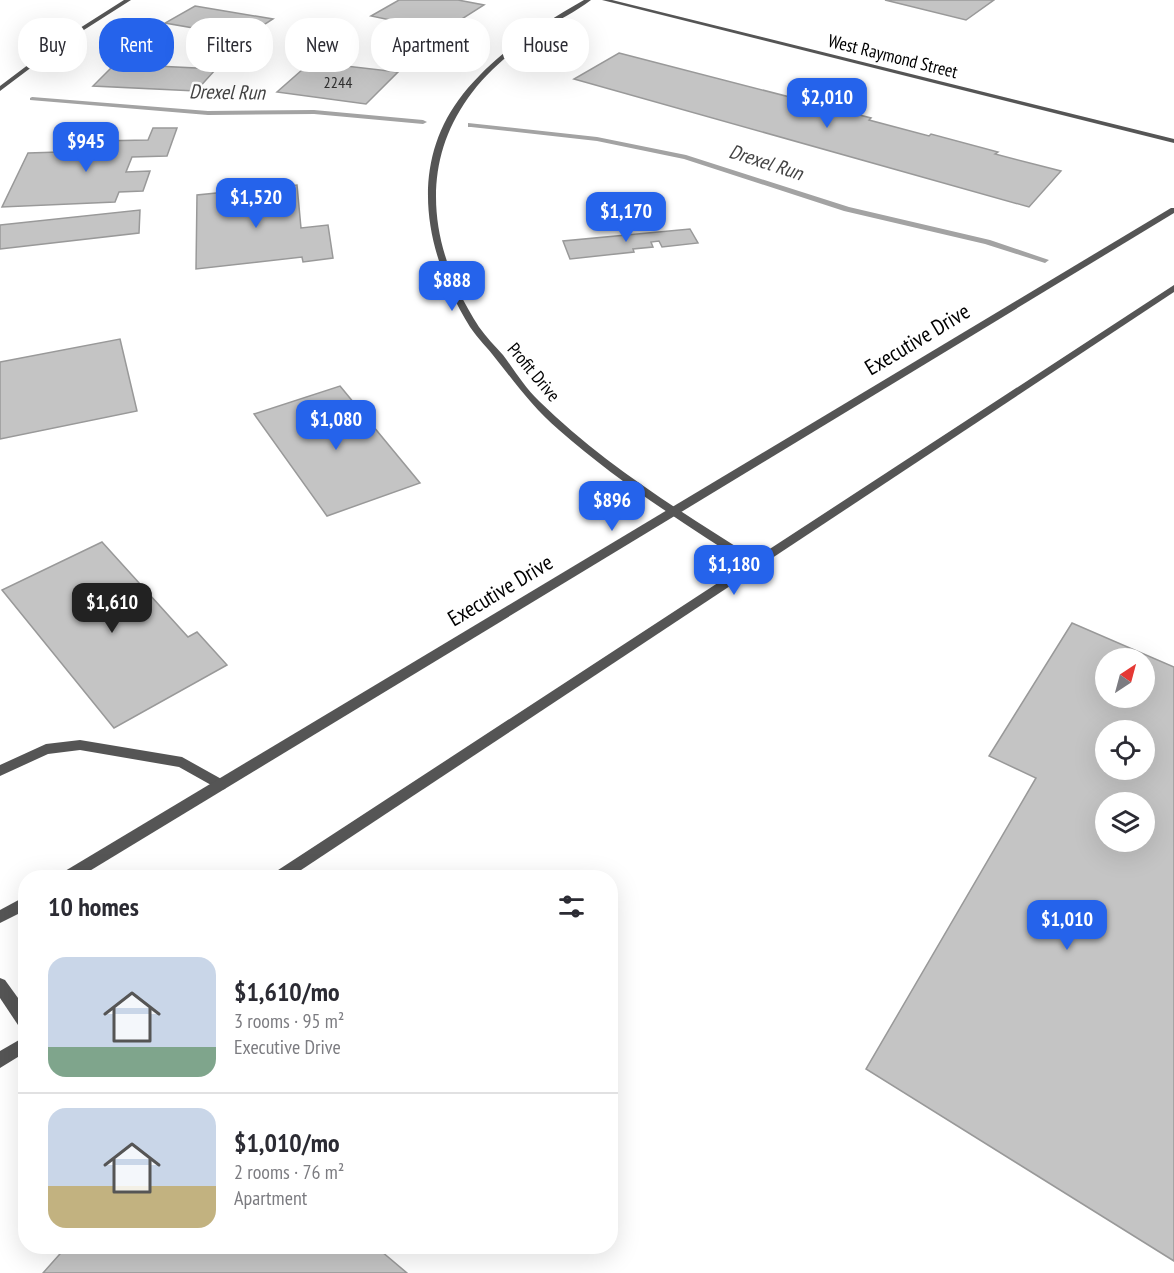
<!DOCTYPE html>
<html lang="en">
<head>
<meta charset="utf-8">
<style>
  :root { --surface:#fff; --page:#f7f7f7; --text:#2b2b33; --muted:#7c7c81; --line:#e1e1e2; --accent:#2563eb }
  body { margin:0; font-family:"PT Sans Narrow",sans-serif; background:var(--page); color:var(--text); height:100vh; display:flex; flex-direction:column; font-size:22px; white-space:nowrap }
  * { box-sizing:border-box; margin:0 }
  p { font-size:20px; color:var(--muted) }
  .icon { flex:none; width:33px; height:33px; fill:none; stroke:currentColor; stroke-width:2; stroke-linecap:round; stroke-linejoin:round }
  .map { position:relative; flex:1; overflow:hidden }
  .sheet { position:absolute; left:18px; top:870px; width:600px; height:384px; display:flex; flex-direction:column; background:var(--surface); border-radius:24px; box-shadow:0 6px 24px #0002 }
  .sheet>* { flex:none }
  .hud { position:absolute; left:18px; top:18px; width:600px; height:54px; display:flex; gap:12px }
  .needle { width:39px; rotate:36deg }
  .controls { position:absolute; left:1095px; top:648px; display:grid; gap:12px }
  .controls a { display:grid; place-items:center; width:60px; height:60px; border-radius:50%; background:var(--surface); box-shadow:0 6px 24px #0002; font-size:30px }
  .price { position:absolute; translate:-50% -51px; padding:0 14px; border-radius:12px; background:var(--accent); color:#fff; font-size:20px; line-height:39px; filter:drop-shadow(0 2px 3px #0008) }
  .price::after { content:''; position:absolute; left:50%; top:36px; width:18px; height:14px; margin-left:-9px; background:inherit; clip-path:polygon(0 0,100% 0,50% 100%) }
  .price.selected { background:#222; color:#fff }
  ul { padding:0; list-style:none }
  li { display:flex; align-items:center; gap:18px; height:150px; padding:0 30px }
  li+li { border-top:2px solid var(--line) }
  li span { display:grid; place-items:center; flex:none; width:168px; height:120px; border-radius:18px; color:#555 }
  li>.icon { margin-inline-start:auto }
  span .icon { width:72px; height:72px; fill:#fffc; stroke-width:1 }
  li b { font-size:26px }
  h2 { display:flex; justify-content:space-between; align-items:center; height:72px; padding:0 30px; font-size:26px }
  .chip { padding:0 21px; border-radius:24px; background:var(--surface); box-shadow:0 6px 24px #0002; font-size:21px; line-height:54px }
  .chip.selected { background:var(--accent); color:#fff }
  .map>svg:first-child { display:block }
</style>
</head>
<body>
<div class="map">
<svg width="1174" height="1273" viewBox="0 0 1174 1273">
  <rect width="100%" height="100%" fill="#fff"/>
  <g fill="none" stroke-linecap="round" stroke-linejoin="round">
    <g fill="#a3a3a3" fill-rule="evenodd">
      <polygon points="32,97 208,111 314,110 423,120 427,122 423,124 314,114 208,115 30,100 30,98"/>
      <polygon points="468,123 597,137 686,155 849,207 990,240 1049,260 1045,263 985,244 844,211 684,159 597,141 471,127 468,127"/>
    </g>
  </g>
  <g fill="#c4c4c4" stroke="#999" stroke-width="1.5" fill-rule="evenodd">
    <polygon points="399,0 458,0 484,5 443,31 371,16"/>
    <polygon points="885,0 994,0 966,20"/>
    <polygon points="195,6 273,19 245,37 165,23"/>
    <polygon points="619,53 871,118 869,120 929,136 931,134 998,152 995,154 1061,171 1029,207 574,79"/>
    <polygon points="311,62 398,72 366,104 277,92"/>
    <polygon points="115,64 216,69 196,91 93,86"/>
    <polygon points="153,128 177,128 167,156 132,157 126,172 150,171 143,191 119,192 115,202 2,207 28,153 92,151 96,141 148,140"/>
    <polygon points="297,185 301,228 328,225 333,258 303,262 302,257 196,269 197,195"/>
    <polygon points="140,210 139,233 0,249 0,225"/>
    <polygon points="690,229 698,243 662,247 659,241 651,242 653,247 633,249 634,252 570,259 563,241"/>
    <polygon points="120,339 137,411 0,439 0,362"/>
    <polygon points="340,386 420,483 327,516 254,414"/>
    <polygon points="102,542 188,637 197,632 227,665 114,728 2,590"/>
    <path d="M1072 623 1174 667V1261L866 1069 1036 778 989 756ZM1106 658H1144V698H1106ZM1106 730H1144V770H1106ZM1106 802H1144V842H1106Z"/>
    <polygon points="67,1246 375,1246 407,1273 43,1273"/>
  </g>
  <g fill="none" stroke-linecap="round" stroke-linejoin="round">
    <polygon fill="#555" fill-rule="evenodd" points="80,740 182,757 225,781 227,785 225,789 220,790 179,767 80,750 48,754 0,776 0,765 46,744"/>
    <g fill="#555" fill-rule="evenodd">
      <polygon points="124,0 131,0 65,42 0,91 0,86 61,40"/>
      <path d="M584 0H591C576 12 557 20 541 31 514 49 486 72 468 98 416 171 433 256 479 327 486 337 495 346 503 355 515 371 525 388 539 401 604 465 683 513 759 561L761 564 759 567H751C685 524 618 482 559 430 533 408 517 385 496 359 488 348 478 339 470 327 426 256 406 166 463 94 496 53 539 26 584 0Z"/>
      <polygon points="602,0 612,0 1174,139 1174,143"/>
      <polygon points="0,978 5,980 26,1009 26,1030 20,1028 0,998"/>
    </g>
    <g fill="#555" fill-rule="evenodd">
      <polygon points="1171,208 1174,208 1174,213 78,878 58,878 60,874"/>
      <polygon points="1174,285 1174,292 289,878 270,878 272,874"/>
      <polygon points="26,896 26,910 0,923 0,910"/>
      <polygon points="26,1036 26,1052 0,1068 0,1051"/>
    </g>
  </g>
  <g text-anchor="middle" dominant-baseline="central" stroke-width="5" stroke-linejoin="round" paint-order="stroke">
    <g font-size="16" fill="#313131">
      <text x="338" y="82">2244</text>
    </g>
    <g font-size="18" fill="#000" stroke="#fff">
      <text transform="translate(893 56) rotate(14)">West Raymond Street</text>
      <text transform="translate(534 372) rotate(50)">Profit Drive</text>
    </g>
    <g font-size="20" font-style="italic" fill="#444" stroke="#fff">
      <text transform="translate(227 92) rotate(1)">Drexel Run</text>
      <text transform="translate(766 162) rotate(18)">Drexel Run</text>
    </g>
    <g font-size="22" fill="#000" stroke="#fff">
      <text transform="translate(917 339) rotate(-31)">Executive Drive</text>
      <text transform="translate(500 590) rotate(-31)">Executive Drive</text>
    </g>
  </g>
</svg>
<div class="controls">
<a><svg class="needle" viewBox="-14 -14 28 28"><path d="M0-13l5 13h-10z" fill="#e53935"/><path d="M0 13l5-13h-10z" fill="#7c7c81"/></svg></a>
<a><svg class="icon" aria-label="locate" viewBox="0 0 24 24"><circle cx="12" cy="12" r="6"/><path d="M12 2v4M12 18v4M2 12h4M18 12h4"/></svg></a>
<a><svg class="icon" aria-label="layers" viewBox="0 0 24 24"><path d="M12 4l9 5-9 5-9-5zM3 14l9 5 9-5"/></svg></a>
</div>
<b class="price" style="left:827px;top:129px">$2,010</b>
<b class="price" style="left:86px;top:173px">$945</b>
<b class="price" style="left:256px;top:229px">$1,520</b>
<b class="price" style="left:626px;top:243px">$1,170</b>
<b class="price" style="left:452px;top:312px">$888</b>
<b class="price" style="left:336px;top:451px">$1,080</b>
<b class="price" style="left:612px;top:532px">$896</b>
<b class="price" style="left:734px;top:596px">$1,180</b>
<b class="price selected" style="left:112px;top:634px">$1,610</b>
<b class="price" style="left:1067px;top:951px">$1,010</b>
<div class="hud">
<a class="chip">Buy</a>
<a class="chip selected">Rent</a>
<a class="chip">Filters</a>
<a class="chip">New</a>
<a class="chip">Apartment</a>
<a class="chip">House</a>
</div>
<section class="sheet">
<h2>10 homes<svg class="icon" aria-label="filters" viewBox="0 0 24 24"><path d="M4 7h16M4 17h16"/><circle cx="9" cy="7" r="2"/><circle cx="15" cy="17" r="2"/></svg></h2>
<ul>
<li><span style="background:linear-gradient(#c9d6e8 75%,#7fa58c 0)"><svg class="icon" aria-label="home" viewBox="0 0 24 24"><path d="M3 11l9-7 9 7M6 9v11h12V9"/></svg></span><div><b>$1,610/mo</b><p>3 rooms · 95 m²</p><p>Executive Drive</p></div></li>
<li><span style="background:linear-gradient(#c9d6e8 65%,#c2b280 0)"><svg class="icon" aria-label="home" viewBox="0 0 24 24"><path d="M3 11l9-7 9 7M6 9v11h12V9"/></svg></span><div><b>$1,010/mo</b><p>2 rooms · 76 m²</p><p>Apartment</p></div></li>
</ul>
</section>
</div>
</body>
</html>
